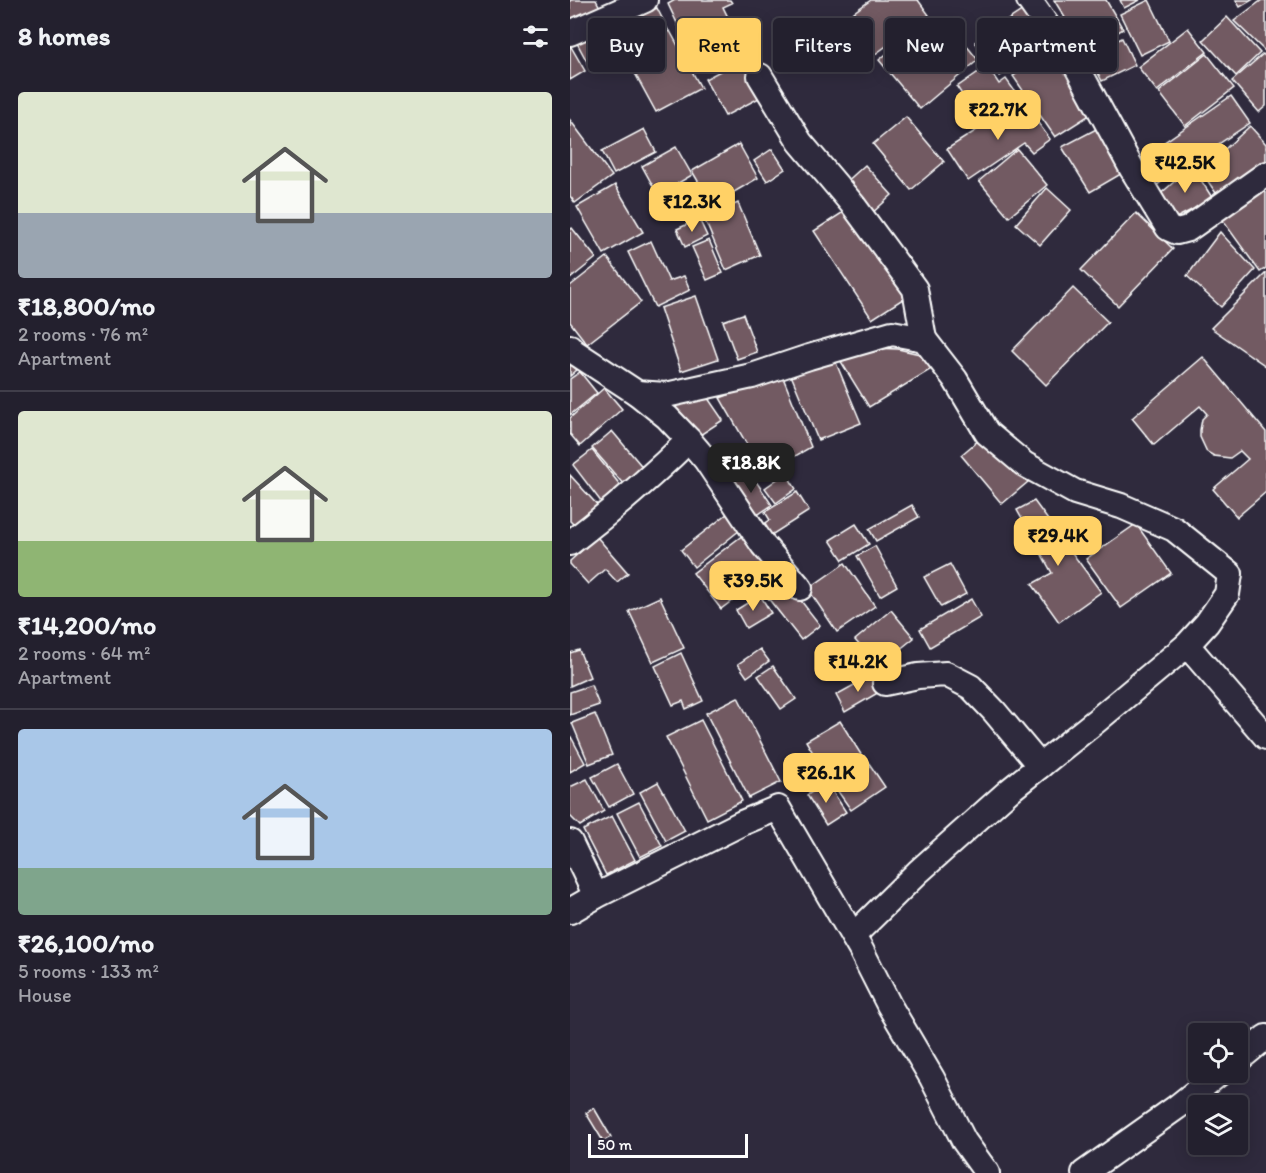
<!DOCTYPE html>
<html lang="en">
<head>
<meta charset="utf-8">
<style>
  :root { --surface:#23202e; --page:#2f2d3a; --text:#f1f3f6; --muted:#a3a3aa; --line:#403e4a; --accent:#ffd166 }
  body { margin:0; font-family:Itim,sans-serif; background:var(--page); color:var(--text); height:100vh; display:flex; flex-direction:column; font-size:22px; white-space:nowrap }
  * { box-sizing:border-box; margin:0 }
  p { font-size:20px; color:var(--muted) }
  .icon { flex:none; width:33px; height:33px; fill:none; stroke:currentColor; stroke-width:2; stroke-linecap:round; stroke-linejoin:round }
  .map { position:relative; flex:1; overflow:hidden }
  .drawer { display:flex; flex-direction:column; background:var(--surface); width:570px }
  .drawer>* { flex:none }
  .guide { position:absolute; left:18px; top:18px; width:570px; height:54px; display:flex; gap:12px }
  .buttons { position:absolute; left:618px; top:1023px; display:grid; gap:12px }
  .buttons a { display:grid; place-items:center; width:60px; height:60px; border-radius:6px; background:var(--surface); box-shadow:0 3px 15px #0003,0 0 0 2px var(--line); font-size:30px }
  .scale { position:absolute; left:18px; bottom:15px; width:160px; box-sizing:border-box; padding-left:6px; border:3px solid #fff; border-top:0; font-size:16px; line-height:21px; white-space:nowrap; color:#fff; -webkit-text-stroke:4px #2f2a3d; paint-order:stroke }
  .price { position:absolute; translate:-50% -51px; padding:0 14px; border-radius:12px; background:var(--accent); color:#111; font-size:20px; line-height:39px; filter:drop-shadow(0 2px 3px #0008) }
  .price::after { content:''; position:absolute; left:50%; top:36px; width:18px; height:14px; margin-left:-9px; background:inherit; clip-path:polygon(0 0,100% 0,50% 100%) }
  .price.current { background:#222; color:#fff }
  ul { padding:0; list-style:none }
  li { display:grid; align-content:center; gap:12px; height:318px; padding:0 18px }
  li+li { border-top:2px solid var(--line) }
  li span { display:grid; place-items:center; height:186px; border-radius:6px; color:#555 }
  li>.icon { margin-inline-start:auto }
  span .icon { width:108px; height:108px; fill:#fffc; stroke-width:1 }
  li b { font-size:26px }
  h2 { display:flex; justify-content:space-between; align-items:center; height:72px; padding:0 18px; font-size:26px }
  .tag { padding:0 21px; border-radius:6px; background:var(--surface); box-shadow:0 3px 15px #0003,0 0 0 2px var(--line); font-size:21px; line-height:54px }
  .tag.current { background:var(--accent); color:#111 }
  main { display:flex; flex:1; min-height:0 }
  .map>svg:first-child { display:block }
</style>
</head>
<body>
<main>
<section class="drawer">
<h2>8 homes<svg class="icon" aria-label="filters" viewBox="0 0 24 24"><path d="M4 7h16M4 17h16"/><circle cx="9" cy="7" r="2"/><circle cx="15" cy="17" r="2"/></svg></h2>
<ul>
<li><span style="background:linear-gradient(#dfe7d0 65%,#9aa5b1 0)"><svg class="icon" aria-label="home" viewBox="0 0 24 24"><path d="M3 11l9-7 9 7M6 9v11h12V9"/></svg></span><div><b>₹18,800/mo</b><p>2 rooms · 76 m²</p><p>Apartment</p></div></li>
<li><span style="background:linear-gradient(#dfe7d0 70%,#8fb573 0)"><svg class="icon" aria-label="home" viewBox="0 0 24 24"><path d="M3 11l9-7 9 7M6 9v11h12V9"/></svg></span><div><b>₹14,200/mo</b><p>2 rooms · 64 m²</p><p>Apartment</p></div></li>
<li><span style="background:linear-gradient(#a9c7e8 75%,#7fa58c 0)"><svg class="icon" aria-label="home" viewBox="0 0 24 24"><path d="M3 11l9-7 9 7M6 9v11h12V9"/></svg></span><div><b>₹26,100/mo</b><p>5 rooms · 133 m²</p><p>House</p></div></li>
</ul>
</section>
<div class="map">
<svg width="696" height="1173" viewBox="0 0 696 1173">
  <rect width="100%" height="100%" fill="#2f2a3d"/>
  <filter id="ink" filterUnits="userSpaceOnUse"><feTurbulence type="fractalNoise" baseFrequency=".0167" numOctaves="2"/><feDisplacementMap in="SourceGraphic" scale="12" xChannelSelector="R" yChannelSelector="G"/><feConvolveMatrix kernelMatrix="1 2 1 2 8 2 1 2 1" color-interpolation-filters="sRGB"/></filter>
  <g filter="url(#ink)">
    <g fill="#725a62" stroke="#fff" stroke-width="1.5">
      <polygon points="0,0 26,0 32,11 0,27"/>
      <polygon points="105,0 160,0 162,3 153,7 173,48 129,69 98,4"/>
      <polygon points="301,0 348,0 359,15 297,60 270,22"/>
      <polygon points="484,0 536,0 553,29 529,44 515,21 502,29"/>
      <polygon points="550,0 570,0 554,8"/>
      <polygon points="579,0 599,41 570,55 550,14"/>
      <polygon points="666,0 682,0 670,7"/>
      <polygon points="692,0 696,0 696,52 664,21"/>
      <polygon points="87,8 98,30 68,44 57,22"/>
      <polygon points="456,8 480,41 430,76 405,42"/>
      <polygon points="657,17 690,53 666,76 633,40"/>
      <polygon points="360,18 388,51 396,45 408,60 350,109 309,60"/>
      <polygon points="41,23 56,51 21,69 6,41"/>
      <polygon points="618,28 637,52 587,91 568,67"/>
      <polygon points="100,31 131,88 86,112 55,55"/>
      <polygon points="552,38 565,65 532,81 519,55"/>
      <polygon points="0,45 15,71 0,80"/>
      <polygon points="487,48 526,111 485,137 443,76"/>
      <polygon points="637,54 664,88 615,126 589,92"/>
      <polygon points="693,54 696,57 696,106 689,112 662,81"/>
      <polygon points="173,59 193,96 155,116 135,79"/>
      <polygon points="417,66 429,84 436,79 449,97 411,123 387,87"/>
      <polygon points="661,96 680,123 587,185 570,159"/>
      <polygon points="452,101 480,139 462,152 454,143 398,181 377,149"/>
      <polygon points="336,117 374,162 341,190 303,144"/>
      <polygon points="0,120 42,176 5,203 0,196"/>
      <polygon points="532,126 556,171 520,192 492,147"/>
      <polygon points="680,126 696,144 696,171 650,199 631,171"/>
      <polygon points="74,129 86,152 44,174 32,151"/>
      <polygon points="169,144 188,178 142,205 122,171"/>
      <polygon points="106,147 122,175 88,195 72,166"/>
      <polygon points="202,149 215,169 197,181 184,161"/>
      <polygon points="447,149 477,185 439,217 409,181"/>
      <polygon points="295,165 322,195 300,215 273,185"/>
      <polygon points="622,166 643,199 604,219 588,196"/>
      <polygon points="45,185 73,232 34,254 7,207"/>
      <polygon points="477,188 501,210 470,245 446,224"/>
      <polygon points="693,188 696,193 696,268 690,272 651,218"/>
      <polygon points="168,203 190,255 156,270 134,218"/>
      <polygon points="278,209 336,297 302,319 244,231"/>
      <polygon points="566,213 603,249 548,306 511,270"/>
      <polygon points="129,219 137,236 115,247 107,229"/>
      <polygon points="2,228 26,258 0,279 0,230"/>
      <polygon points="650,232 685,270 651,307 617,276"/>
      <polygon points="139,240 153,273 137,280 122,247"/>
      <polygon points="81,241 99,281 114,276 120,290 85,307 58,252"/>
      <polygon points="37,257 71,302 17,344 0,322 0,286"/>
      <polygon points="696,273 696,366 641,328"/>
      <polygon points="503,288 538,322 476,385 442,351"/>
      <polygon points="126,296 148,359 111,371 90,308"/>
      <polygon points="173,314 187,352 167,359 153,321"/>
      <polygon points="303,348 328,349 354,355 363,368 299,407 270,360"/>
      <polygon points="633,357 696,432 696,492 667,517 643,489 678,459 670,451 660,458 644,456 637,452 630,437 630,430 632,419 637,414 630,406 584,445 562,418"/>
      <polygon points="264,358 291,423 248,440 221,375"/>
      <polygon points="0,362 7,370 0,376"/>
      <polygon points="10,372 27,393 0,415 0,379"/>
      <polygon points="212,375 241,447 194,474 150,398"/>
      <polygon points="34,388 52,409 10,446 0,434 0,418"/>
      <polygon points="131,388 153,420 124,439 103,407"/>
      <polygon points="42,431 75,470 55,486 22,448"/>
      <polygon points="417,433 458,482 432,504 391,455"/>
      <polygon points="22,450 55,491 35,507 3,465"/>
      <polygon points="179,471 202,505 183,518 159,483"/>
      <polygon points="216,473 226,489 206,503 195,488"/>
      <polygon points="0,475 31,509 8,529 0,521"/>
      <polygon points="227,492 239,511 192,541 185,530 200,520 195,512"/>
      <polygon points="464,501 531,592 489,622 462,584 482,573 447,510"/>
      <polygon points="342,505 349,517 306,541 299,529"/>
      <polygon points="157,514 170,530 124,567 111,550"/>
      <polygon points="286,524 299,544 273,560 260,540"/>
      <polygon points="566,524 601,573 551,608 516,559"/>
      <polygon points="177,532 205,568 151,609 123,573"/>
      <polygon points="27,537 58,573 47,582 35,569 18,584 0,564 0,561"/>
      <polygon points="305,546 327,586 310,596 287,556"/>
      <polygon points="275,563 305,606 267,632 238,589"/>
      <polygon points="380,564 396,594 371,607 354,577"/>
      <polygon points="217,583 250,625 231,640 198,598"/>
      <polygon points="190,595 201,613 176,628 166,610"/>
      <polygon points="90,597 114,648 83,662 59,611"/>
      <polygon points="401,599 411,617 360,647 350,629"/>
      <polygon points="321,610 344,638 308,667 285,640"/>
      <polygon points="190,649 199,661 177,677 168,664"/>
      <polygon points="9,650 20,677 0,686 0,653"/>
      <polygon points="111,653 133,701 116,709 113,701 103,705 85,666"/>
      <polygon points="203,666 226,699 211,709 188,676"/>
      <polygon points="302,675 311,691 275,712 266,695"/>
      <polygon points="21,685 29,705 0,715 0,692"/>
      <polygon points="168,697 211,782 179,798 136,713"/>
      <polygon points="25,714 42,755 19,764 2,723"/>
      <polygon points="131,720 172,801 137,819 96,737"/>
      <polygon points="270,721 292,756 257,777 236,741"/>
      <polygon points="0,735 15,763 0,772"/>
      <polygon points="294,756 315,787 281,810 260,780"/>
      <polygon points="47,764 63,794 39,807 22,777"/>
      <polygon points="17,779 34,811 10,826 0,816 0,787"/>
      <polygon points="88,782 115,831 96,841 70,792"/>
      <polygon points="257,783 276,812 256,825 237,795"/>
      <polygon points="69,802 92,846 70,857 47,813"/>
      <polygon points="42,816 65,860 36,875 13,830"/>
      <polygon points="24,1108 41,1137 33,1141 16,1113"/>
    </g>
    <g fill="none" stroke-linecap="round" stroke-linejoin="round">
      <defs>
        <g id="minor">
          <polyline points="459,0 508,69 562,169 598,228 607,232 618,229 696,174"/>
          <polyline points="0,33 75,0"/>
          <polyline points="190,76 230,142 284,206 345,289 354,339"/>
          <polyline points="0,347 3,351 67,393 96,395 182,376 239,357 322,333 354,339 385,379 417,433 454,464 505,492 551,506 604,529 660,574 657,594 637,623 617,645 526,721 440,790 348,872 283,936"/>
          <polyline points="67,393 97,417 119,440 136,460 193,545 230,588"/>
          <path d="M0 543C42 511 81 477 119 440"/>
          <polyline points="617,645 696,737"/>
          <polyline points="315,683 348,676 376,674 401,687 424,711 470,766"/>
          <polyline points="0,842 26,896"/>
          <polyline points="0,911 26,896 172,823 208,808 291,950 319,1005 362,1078 394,1141 417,1173"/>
          <polyline points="668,1060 696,1037"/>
          <polyline points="514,1173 607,1107 651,1072"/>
        </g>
      </defs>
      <use href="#minor" stroke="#fff" stroke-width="28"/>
      <use href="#minor" stroke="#2f2a3d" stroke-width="24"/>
    </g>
  </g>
</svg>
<div class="buttons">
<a><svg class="icon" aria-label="locate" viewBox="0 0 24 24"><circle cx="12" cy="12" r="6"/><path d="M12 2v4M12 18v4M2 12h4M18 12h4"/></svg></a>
<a><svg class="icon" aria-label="layers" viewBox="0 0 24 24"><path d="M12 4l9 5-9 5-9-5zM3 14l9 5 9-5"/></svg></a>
</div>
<div class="scale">50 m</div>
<b class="price" style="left:428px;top:141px">₹22.7K</b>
<b class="price" style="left:615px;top:194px">₹42.5K</b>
<b class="price" style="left:122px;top:233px">₹12.3K</b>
<b class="price current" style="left:181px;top:494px">₹18.8K</b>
<b class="price" style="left:488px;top:567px">₹29.4K</b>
<b class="price" style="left:183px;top:612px">₹39.5K</b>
<b class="price" style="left:288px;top:693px">₹14.2K</b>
<b class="price" style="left:256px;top:804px">₹26.1K</b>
<div class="guide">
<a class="tag">Buy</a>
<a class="tag current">Rent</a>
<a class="tag">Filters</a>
<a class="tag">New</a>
<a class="tag">Apartment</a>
</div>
</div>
</main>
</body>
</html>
